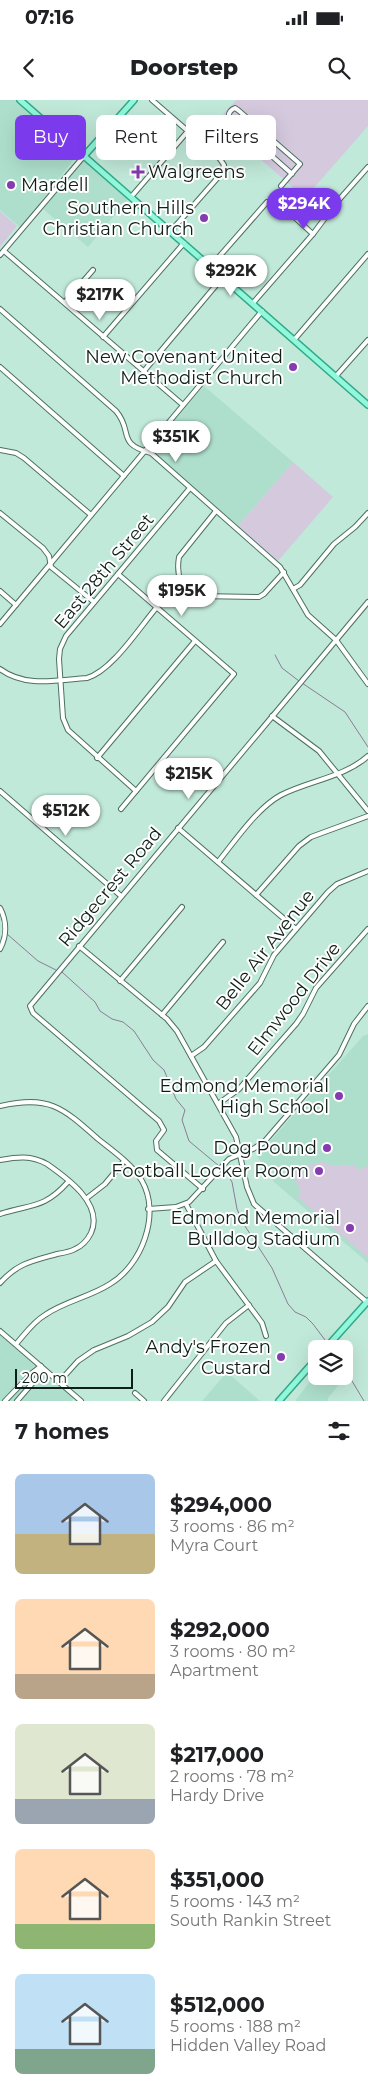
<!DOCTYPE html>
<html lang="en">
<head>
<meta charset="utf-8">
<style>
  :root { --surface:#fff; --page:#f6f6f6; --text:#202124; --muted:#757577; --accent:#7c3aed }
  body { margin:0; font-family:Montserrat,sans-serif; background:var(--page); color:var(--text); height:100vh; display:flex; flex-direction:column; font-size:19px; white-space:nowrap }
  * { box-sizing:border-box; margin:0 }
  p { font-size:16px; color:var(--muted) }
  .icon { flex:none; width:28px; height:28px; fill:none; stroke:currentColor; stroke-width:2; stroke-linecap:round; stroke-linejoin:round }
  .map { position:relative; height:1301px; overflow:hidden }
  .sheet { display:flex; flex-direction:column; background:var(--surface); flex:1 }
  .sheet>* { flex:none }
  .top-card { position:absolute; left:15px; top:15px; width:339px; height:45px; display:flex; gap:10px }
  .tools { position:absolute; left:308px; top:1240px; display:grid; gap:10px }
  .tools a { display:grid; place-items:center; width:45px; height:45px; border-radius:8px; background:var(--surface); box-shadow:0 5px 20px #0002; font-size:25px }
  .scale { position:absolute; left:15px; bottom:12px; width:118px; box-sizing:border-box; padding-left:5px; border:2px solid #0e1e18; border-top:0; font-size:14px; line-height:18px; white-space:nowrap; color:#0e1e18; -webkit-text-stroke:4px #fff; paint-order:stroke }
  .price { position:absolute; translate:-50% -42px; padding:0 11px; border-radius:18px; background:#fff; color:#222; font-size:16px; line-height:32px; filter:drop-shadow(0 1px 2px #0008) }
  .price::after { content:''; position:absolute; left:50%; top:30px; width:15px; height:11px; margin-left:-8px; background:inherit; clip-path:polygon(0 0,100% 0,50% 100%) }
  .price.selected { background:var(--accent); color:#fff }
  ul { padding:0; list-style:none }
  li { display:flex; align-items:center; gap:15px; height:125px; padding:0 15px }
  li span { display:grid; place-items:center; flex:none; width:140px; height:100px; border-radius:8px; color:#555 }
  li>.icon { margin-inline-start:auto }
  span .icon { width:60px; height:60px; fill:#fffc; stroke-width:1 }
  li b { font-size:21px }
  h2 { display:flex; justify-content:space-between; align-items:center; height:60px; padding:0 15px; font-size:21px }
  .pill { padding:0 18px; border-radius:8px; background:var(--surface); box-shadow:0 5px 20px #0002; font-size:18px; line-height:45px }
  .pill.selected { background:var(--accent); color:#fff }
  .status { display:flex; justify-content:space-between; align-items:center; height:35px; padding:0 25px; background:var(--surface); direction:ltr }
  .status svg { height:14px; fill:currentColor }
  header { display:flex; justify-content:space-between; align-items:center; height:65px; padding:0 15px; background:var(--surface); font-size:22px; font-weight:800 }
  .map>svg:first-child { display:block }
</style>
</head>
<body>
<div class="status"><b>07:16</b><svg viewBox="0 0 49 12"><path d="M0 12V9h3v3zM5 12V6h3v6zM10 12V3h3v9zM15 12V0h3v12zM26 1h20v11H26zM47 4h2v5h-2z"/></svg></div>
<header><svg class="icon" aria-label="back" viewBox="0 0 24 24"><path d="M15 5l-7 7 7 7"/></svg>Doorstep<svg class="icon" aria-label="search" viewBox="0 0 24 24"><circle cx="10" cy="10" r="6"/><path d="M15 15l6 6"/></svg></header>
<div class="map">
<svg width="368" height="1301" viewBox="0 0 368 1301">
  <rect width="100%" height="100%" fill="#c1e9d9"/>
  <g fill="#aedfcd">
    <polygon points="0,0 15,0 77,55 21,128 0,110"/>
    <polygon points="83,59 129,98 88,147 43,109"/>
    <polygon points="204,286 293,362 238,426 150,349"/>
    <polygon points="368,934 368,1163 274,1082 257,1056 363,936"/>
    <polygon points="0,1231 76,1296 71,1301 0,1301"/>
    <polygon points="227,1272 260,1301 202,1301"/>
    <polygon points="316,1274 316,1276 340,1276 341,1282 328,1298 328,1301 295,1301"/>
  </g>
  <g fill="#d4c9dd">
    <polygon points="236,0 368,0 368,26 305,98 217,21"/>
    <polygon points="0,111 17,126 0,147"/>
    <polygon points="293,362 333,397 278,461 238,426"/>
    <path d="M323 1061 325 1064 328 1063 330 1066H342L345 1064 349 1067 352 1064 360 1071 364 1066 368 1069V1158L297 1097 301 1092 291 1069C302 1064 313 1066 323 1061Z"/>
  </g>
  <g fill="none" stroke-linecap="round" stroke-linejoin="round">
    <g stroke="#8b7c96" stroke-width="1">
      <polyline points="275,555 282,568 299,581"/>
      <polyline points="302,583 345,612 368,647"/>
      <polyline points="7,834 38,861 56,870"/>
      <polyline points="62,872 95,902 100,911 112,919 123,922 134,931 153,960 164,970 176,999 185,1010 182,1020 189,1041 219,1066"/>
      <polyline points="224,1069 232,1082 237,1109 243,1123 272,1168 288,1204 295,1212 306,1217 313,1224 328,1244"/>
      <polyline points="344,1262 346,1271 364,1301"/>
    </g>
    <defs>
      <g id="minor">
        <polyline points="152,0 220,59 224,65 221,74 171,131"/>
        <path d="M281 86 300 64 238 10 235 8C230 10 228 13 229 18L292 74"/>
        <polyline points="131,97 188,31"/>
        <polyline points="4,151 183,305"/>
        <polyline points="0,155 84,56"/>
        <path d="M211 166 267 102C280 100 303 126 313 134"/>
        <polyline points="65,202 93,170"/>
        <polyline points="253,203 313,134 337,102 368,67"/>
        <path d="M0 209 116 311C134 332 115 343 151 353L280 467 308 515 336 540 368 584"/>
        <polyline points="103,237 184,143"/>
        <polyline points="294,240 368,154"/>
        <polyline points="0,267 124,376"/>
        <polyline points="144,271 223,177"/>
        <polyline points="336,276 368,240"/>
        <polyline points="0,350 16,353 24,358 91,415"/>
        <path d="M216 411 179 457C176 475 180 488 198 496L259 497 264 494 284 472"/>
        <polyline points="0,413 43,448 49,456 51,467 94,502"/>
        <polyline points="118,474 234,574 121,709"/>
        <polyline points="293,489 300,485 334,444 355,427 368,413"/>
        <polyline points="0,491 16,505"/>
        <polyline points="0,524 262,211"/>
        <path d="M0 569C26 588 57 580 87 578 112 571 139 528 157 507"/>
        <polyline points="272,616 319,651 368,711"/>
        <polyline points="97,658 195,541"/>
        <polyline points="0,691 121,796"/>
        <polyline points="136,691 68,630 63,618 59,559 60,549 66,536 190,388"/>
        <polyline points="178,728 296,829"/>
        <path d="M218 762C235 741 257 708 281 695 308 681 345 677 368 656"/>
        <polyline points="256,795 299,746 311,737 368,716"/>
        <path d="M0 808C7 821 7 836 0 849"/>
        <polyline points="79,846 167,919 177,931 236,1037 247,1087 254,1104 368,1203"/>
        <polyline points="120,881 182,807"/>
        <polyline points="162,915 223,842"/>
        <polyline points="191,956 204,947 260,883 274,855 328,792 337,784 368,771"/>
        <polyline points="218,1004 239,989 296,924 303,914 316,888 368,829"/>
        <path d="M0 1006C49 995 62 1007 98 1039 113 1051 132 1064 142 1081 161 1114 142 1165 110 1184 90 1197 65 1201 45 1215 33 1222 25 1234 16 1244"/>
        <path d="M0 1060C17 1057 31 1055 47 1064 67 1078 104 1104 91 1133 88 1139 82 1146 75 1149 70 1152 63 1153 57 1154 32 1161 18 1163 0 1183"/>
        <polyline points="203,1089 157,1050 156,1041 164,1030 159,1021 33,913 30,906 368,502"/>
        <polyline points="87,1098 105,1084 124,1061"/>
        <polyline points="186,1104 216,1161 262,1223 266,1236"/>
        <polyline points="148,1109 176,1107 189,1102 229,1059 253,1049 264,1042 339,955 354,924 368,906"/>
        <path d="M0 1114C31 1104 44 1109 68 1082"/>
        <polyline points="0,1231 81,1301"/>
        <polyline points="59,1282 78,1261 94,1250 128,1236 152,1222 168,1207 185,1182 216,1161"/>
        <polyline points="135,1293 144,1301"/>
        <polyline points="5,1301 32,1273 41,1266"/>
        <polyline points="17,1301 37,1278 41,1267"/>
        <polyline points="164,1301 226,1223 249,1205"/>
      </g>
      <g id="major">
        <polyline points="20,0 368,305"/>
        <polyline points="84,56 134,0"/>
        <polyline points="325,1249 368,1201"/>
        <polyline points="279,1301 316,1259"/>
      </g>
    </defs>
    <use href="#minor" stroke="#4c7163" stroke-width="6"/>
    <use href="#major" stroke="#34a888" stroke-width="8"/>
    <use href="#minor" stroke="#fff" stroke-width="4"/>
    <use href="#major" stroke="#91f8dc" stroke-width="5"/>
  </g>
  <g fill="#843cae" stroke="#fff" stroke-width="2">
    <path d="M135.5 64.5h5v5h5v5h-5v5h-5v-5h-5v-5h5z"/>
    <circle cx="11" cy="85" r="5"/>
    <circle cx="204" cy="118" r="5"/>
    <circle cx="293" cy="267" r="5"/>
    <circle cx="339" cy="996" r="5"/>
    <circle cx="327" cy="1048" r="5"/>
    <circle cx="319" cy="1071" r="5"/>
    <circle cx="350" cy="1128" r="5"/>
    <circle cx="281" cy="1257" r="5"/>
  </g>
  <g text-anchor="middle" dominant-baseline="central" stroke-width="4" stroke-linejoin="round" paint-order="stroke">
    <g font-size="18" fill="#0e1e18" stroke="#fff" text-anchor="end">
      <text x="148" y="72" text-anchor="start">Walgreens</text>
      <text x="21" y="85" text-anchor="start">Mardell</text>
      <text x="194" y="108">Southern Hills<tspan x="194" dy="21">Christian Church</tspan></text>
      <text x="283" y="257">New Covenant United<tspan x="283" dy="21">Methodist Church</tspan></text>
      <text x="329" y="986">Edmond Memorial<tspan x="329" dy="21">High School</tspan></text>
      <text x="317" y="1048">Dog Pound</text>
      <text x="309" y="1071">Football Locker Room</text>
      <text x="340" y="1118">Edmond Memorial<tspan x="340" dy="21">Bulldog Stadium</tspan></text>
      <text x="271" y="1247">Andy's Frozen<tspan x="271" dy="21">Custard</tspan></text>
    </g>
    <g font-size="18" fill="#0e1e18" stroke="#fff">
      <text transform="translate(104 471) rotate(-50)">East 28th Street</text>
      <text transform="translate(110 787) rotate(-50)">Ridgecrest Road</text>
      <text transform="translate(265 850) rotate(-52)">Belle Air Avenue</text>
      <text transform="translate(294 899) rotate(-52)">Elmwood Drive</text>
    </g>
  </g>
</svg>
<div class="tools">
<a><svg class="icon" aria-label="layers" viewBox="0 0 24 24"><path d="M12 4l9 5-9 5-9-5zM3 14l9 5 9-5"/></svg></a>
</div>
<div class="scale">200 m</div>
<b class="price selected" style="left:304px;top:130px">$294K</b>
<b class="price" style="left:231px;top:197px">$292K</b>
<b class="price" style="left:100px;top:221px">$217K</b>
<b class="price" style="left:176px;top:363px">$351K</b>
<b class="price" style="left:182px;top:517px">$195K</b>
<b class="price" style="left:189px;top:700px">$215K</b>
<b class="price" style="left:66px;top:737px">$512K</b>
<div class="top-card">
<a class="pill selected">Buy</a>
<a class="pill">Rent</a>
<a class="pill">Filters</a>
</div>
</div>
<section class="sheet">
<h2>7 homes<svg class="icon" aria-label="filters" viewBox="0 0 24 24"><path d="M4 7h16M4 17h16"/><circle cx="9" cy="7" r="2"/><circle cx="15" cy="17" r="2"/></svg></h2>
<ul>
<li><span style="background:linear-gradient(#a9c7e8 60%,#c2b280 0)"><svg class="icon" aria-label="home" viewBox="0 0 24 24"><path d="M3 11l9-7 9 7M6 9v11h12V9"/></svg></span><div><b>$294,000</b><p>3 rooms · 86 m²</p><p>Myra Court</p></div></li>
<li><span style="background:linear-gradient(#ffd9b3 75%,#b9a48a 0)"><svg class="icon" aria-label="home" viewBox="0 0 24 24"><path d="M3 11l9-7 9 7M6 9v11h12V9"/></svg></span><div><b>$292,000</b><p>3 rooms · 80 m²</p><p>Apartment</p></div></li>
<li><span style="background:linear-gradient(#dfe7d0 75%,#9aa5b1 0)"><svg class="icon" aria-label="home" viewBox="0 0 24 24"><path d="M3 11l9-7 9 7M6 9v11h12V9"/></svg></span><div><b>$217,000</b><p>2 rooms · 78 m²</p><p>Hardy Drive</p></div></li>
<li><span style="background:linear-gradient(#ffd9b3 75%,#8fb573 0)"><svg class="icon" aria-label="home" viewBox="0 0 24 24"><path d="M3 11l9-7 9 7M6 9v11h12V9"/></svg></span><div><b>$351,000</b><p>5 rooms · 143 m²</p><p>South Rankin Street</p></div></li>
<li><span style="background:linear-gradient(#bfe0f5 75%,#7fa58c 0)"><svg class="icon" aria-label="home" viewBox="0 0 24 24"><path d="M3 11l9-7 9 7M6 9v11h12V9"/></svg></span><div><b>$512,000</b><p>5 rooms · 188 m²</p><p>Hidden Valley Road</p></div></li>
</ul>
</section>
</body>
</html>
